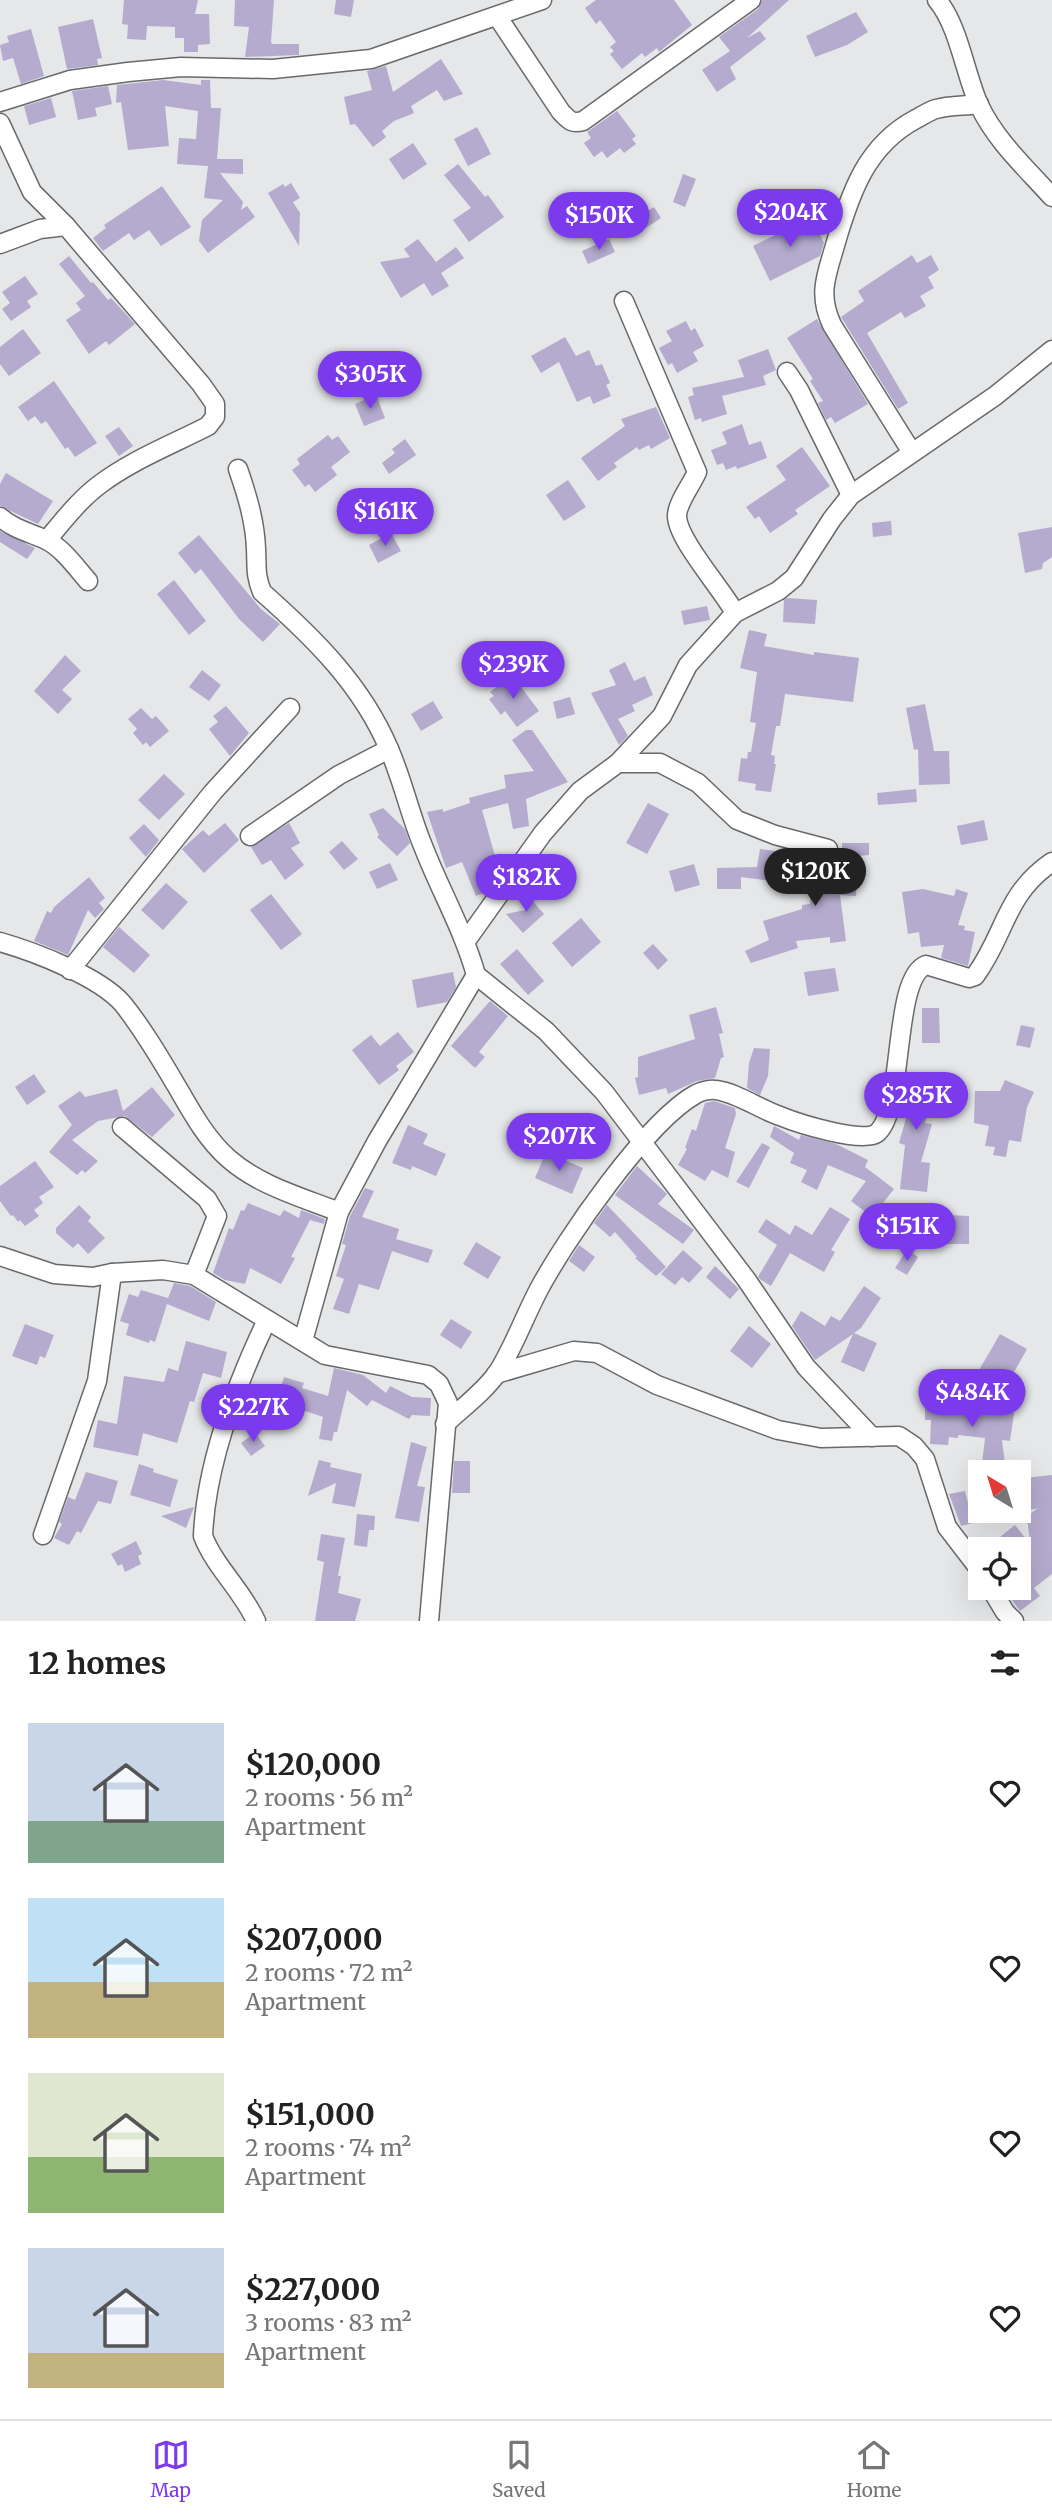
<!DOCTYPE html>
<html lang="en">
<head>
<meta charset="utf-8">
<style>
  :root { --surface:#fff; --page:#f2f2f2; --text:#222; --muted:#767676; --line:#e0e0e0; --accent:#7c3aed }
  body { margin:0; font-family:Merriweather,serif; background:var(--page); color:var(--text); height:100vh; display:flex; flex-direction:column; font-size:26px; white-space:nowrap }
  * { box-sizing:border-box; margin:0 }
  p { font-size:23px; color:var(--muted) }
  .icon { flex:none; width:38px; height:38px; fill:none; stroke:currentColor; stroke-width:2; stroke-linecap:round; stroke-linejoin:round }
  .map { position:relative; height:1621px; overflow:hidden }
  .side { display:flex; flex-direction:column; background:var(--surface); flex:1 }
  .side>* { flex:none }
  .needle { width:46px; rotate:322deg }
  .fabs { position:absolute; left:968px; top:1460px; display:grid; gap:14px }
  .fabs a { display:grid; place-items:center; width:63px; height:63px; border-radius:0px; background:var(--surface); box-shadow:0 7px 28px #0002; font-size:35px }
  .price { position:absolute; translate:-50% -60px; padding:0 16px; border-radius:24px; background:var(--accent); color:#fff; font-size:23px; line-height:46px; filter:drop-shadow(0 2px 4px #0008) }
  .price::after { content:''; position:absolute; left:50%; top:42px; width:21px; height:16px; margin-left:-10px; background:inherit; clip-path:polygon(0 0,100% 0,50% 100%) }
  .price.on { background:#222; color:#fff }
  ul { padding:0; list-style:none }
  li { display:flex; align-items:center; gap:21px; height:175px; padding:0 28px }
  li span { display:grid; place-items:center; flex:none; width:196px; height:140px; border-radius:0px; color:#555 }
  li>.icon { margin-inline-start:auto }
  span .icon { width:84px; height:84px; fill:#fffc; stroke-width:1 }
  li b { font-size:30px }
  h2 { display:flex; justify-content:space-between; align-items:center; height:84px; padding:0 28px; font-size:30px }
  .dock { display:flex; justify-content:space-around; align-items:center; height:98px; border-top:2px solid var(--line); background:var(--surface); font-size:19px; color:var(--muted) }
  .dock a { display:grid; justify-items:center; gap:4px }
  .dock .on { color:var(--accent) }
  .map>svg:first-child { display:block }
</style>
</head>
<body>
<div class="map">
<svg width="1052" height="1621" viewBox="0 0 1052 1621">
  <rect width="100%" height="100%" fill="#e6e7e9"/>
  <g fill="#b4abce">
    <polygon points="124,0 198,0 195,14 209,14 210,44 198,45 198,52 184,52 184,38 175,38 175,27 147,26 146,40 127,39 128,25 122,24"/>
    <polygon points="235,0 274,0 271,42 272,44 299,44 299,55 245,57 249,27 234,26"/>
    <polygon points="336,0 354,0 351,17 334,14"/>
    <polygon points="596,0 674,0 692,25 659,52 657,48 645,57 642,53 622,69 610,54 614,51 610,47 616,42 600,20 596,24 585,8"/>
    <polygon points="762,0 789,0 747,38 760,31 766,39 730,67 736,79 717,92 702,70 730,51 719,37 758,9"/>
    <polygon points="856,12 868,32 847,45 815,57 806,36"/>
    <polygon points="93,19 102,58 97,59 98,65 67,69 58,27"/>
    <polygon points="31,29 44,76 21,84 13,58 3,61 0,45 9,42 7,36"/>
    <polygon points="441,59 463,94 444,101 437,90 411,106 414,113 394,121 382,131 386,137 373,147 355,124 350,125 344,97 372,90 367,71 386,66 393,92"/>
    <polygon points="163,80 201,85 201,80 210,80 211,108 221,108 217,159 243,159 243,174 220,173 243,202 241,210 247,206 255,217 208,253 199,241 202,220 223,200 204,198 208,166 177,164 179,138 196,139 198,111 165,106 169,146 128,150 121,102 116,103 117,85"/>
    <polygon points="108,86 112,104 95,108 97,116 78,120 72,91"/>
    <polygon points="51,98 56,117 29,125 24,106"/>
    <polygon points="617,111 636,136 632,139 636,144 624,153 620,148 607,158 602,151 594,157 584,143 591,138 587,132"/>
    <polygon points="477,127 491,154 468,166 454,139"/>
    <polygon points="413,143 427,164 403,180 389,159"/>
    <polygon points="458,164 485,197 488,195 504,217 469,242 453,220 471,208 444,175"/>
    <polygon points="683,174 696,179 685,207 673,202"/>
    <polygon points="291,183 300,198 293,202 300,213 299,246 268,193 283,184 285,187"/>
    <polygon points="162,186 191,227 161,246 149,230 134,240 129,233 103,251 93,238 106,228 104,225"/>
    <polygon points="654,207 661,218 638,233 631,222"/>
    <polygon points="811,217 824,243 820,256 770,281 753,246"/>
    <polygon points="418,239 436,262 456,247 464,258 441,273 449,286 432,296 424,283 401,298 380,262 410,257 404,249"/>
    <polygon points="609,239 615,252 588,264 582,251"/>
    <polygon points="912,255 917,263 931,255 939,270 928,277 934,288 920,296 926,306 905,318 901,312 867,333 908,403 898,409 841,317 864,301 858,291"/>
    <polygon points="69,256 91,283 93,282 108,300 111,298 135,324 109,345 106,341 89,354 66,320 81,310 76,303 85,296 59,264"/>
    <polygon points="25,276 38,294 27,301 31,307 11,321 2,309 10,303 2,292"/>
    <polygon points="817,319 868,404 835,423 831,417 826,420 818,403 823,401 810,381 813,379 787,338"/>
    <polygon points="686,321 691,331 695,328 704,346 693,352 698,361 677,373 672,363 668,365 659,348 672,341 666,331"/>
    <polygon points="23,329 41,353 9,376 0,364 0,347"/>
    <polygon points="565,337 576,356 589,350 596,366 602,364 610,383 606,385 611,396 593,404 590,396 577,402 559,362 541,373 531,356"/>
    <polygon points="768,349 776,370 763,376 766,385 722,396 727,414 702,422 701,418 695,420 688,397 694,395 692,388 744,377 738,360"/>
    <polygon points="54,381 97,443 75,457 68,447 65,449 46,421 41,424 35,416 28,421 18,407"/>
    <polygon points="376,395 385,418 364,426 355,404"/>
    <polygon points="656,407 670,438 651,449 649,445 639,450 637,447 614,463 617,467 598,481 581,458 625,426 621,419"/>
    <polygon points="742,424 749,445 761,441 767,458 737,469 736,466 726,470 723,463 717,465 711,450 727,444 722,432"/>
    <polygon points="119,427 133,446 119,456 105,436"/>
    <polygon points="328,435 332,440 338,436 350,452 331,467 337,475 315,492 309,484 305,487 292,470 300,464 297,459"/>
    <polygon points="405,439 416,455 389,474 382,463 395,453 392,449"/>
    <polygon points="802,447 830,486 795,510 798,514 770,533 759,516 755,519 746,507 786,480 776,466"/>
    <polygon points="6,473 53,501 38,524 0,506 0,484"/>
    <polygon points="568,480 586,507 564,521 546,495"/>
    <polygon points="376,492 386,506 359,524 350,510"/>
    <polygon points="891,521 892,535 873,537 872,523"/>
    <polygon points="1052,527 1052,557 1043,563 1042,569 1025,573 1018,533"/>
    <polygon points="0,531 35,548 27,559 0,542"/>
    <polygon points="391,533 401,551 378,563 369,545"/>
    <polygon points="199,535 261,609 280,624 263,642 239,619 201,569 195,574 178,553"/>
    <polygon points="174,580 206,621 189,635 157,594"/>
    <polygon points="787,598 817,600 815,624 783,622 784,600"/>
    <polygon points="707,606 710,620 684,625 681,611"/>
    <polygon points="749,630 767,634 764,646 814,655 814,652 859,658 853,702 785,694 780,726 776,726 771,755 775,756 774,764 776,764 771,792 755,790 756,784 738,781 741,758 747,759 748,752 751,752 756,723 750,722 757,672 740,668"/>
    <polygon points="65,655 81,671 62,690 72,699 58,714 34,691"/>
    <polygon points="625,662 634,681 645,676 653,695 632,705 635,711 618,719 628,736 619,745 591,693 616,685 609,670"/>
    <polygon points="202,670 221,685 209,701 189,687"/>
    <polygon points="512,675 539,711 517,727 505,711 501,715 489,699 494,696 490,692"/>
    <polygon points="570,697 575,714 557,719 553,702"/>
    <polygon points="433,701 443,718 421,731 411,714"/>
    <polygon points="925,704 934,751 949,751 950,784 919,785 918,749 914,750 906,708"/>
    <polygon points="226,706 249,733 230,756 209,729 218,722 213,716"/>
    <polygon points="141,708 152,719 156,716 169,731 150,747 146,742 143,745 133,733 137,729 128,719"/>
    <polygon points="526,730 532,730 568,782 526,799 529,826 513,829 508,803 482,810 500,874 486,882 488,891 476,896 462,862 446,868 427,812 443,809 443,812 470,803 469,798 506,788 504,775 534,771 512,740"/>
    <polygon points="164,774 185,794 159,820 138,800"/>
    <polygon points="916,789 917,802 878,805 877,793"/>
    <polygon points="648,803 669,814 647,854 626,843"/>
    <polygon points="383,808 405,829 410,843 397,856 377,837 379,835 369,814"/>
    <polygon points="984,820 988,840 961,845 957,826"/>
    <polygon points="225,823 239,840 204,873 182,849 203,830 209,836"/>
    <polygon points="289,823 300,843 291,848 304,865 285,880 271,860 262,865 251,847"/>
    <polygon points="144,824 159,840 146,857 129,838"/>
    <polygon points="342,841 358,859 344,870 329,852"/>
    <polygon points="842,843 869,843 869,855 857,856 856,896 840,895 846,941 830,943 830,937 796,941 798,948 751,963 745,951 769,940 763,921 802,909 802,905 810,904 812,863 842,864"/>
    <polygon points="760,849 775,851 771,881 741,877 741,889 717,889 717,868 757,867"/>
    <polygon points="390,863 398,880 377,889 369,872"/>
    <polygon points="694,864 700,885 675,892 669,871"/>
    <polygon points="89,877 105,898 99,903 104,909 95,918 88,910 68,955 34,941 47,911 51,913 54,907"/>
    <polygon points="166,883 188,902 163,930 141,910"/>
    <polygon points="522,889 544,914 523,933 506,914 525,910"/>
    <polygon points="923,889 954,896 956,889 968,893 958,925 965,926 964,930 975,932 968,966 941,958 944,945 921,947 919,932 908,934 902,892"/>
    <polygon points="271,894 302,934 281,950 250,910"/>
    <polygon points="581,918 601,942 572,967 552,943"/>
    <polygon points="119,927 150,955 134,973 103,947"/>
    <polygon points="653,944 668,960 658,970 643,953"/>
    <polygon points="517,949 544,981 528,995 500,964"/>
    <polygon points="835,968 839,991 808,996 804,972"/>
    <polygon points="453,972 456,987 447,1002 417,1008 412,980"/>
    <polygon points="490,1001 508,1016 479,1052 485,1057 475,1068 451,1046"/>
    <polygon points="716,1007 723,1033 719,1034 724,1057 721,1058 715,1078 697,1081 668,1094 666,1088 639,1095 635,1078 638,1077 638,1057 695,1039 689,1015"/>
    <polygon points="922,1008 939,1008 940,1043 922,1043"/>
    <polygon points="1021,1025 1035,1028 1030,1048 1016,1045"/>
    <polygon points="398,1032 414,1052 396,1066 399,1070 379,1085 352,1050 371,1035 380,1046"/>
    <polygon points="754,1048 770,1049 768,1076 760,1095 747,1088 749,1063"/>
    <polygon points="907,1073 936,1081 925,1123 932,1124 921,1162 930,1163 927,1192 900,1189 905,1145 899,1143 907,1115 900,1113"/>
    <polygon points="34,1074 46,1092 27,1105 15,1087"/>
    <polygon points="1005,1080 1034,1092 1027,1107 1021,1142 1009,1140 1006,1157 993,1155 995,1147 985,1146 989,1126 974,1123 975,1091 1000,1091"/>
    <polygon points="152,1087 175,1115 152,1137 125,1116 98,1121 72,1140 98,1161 85,1173 82,1170 77,1175 49,1152 72,1125 58,1106 80,1091 85,1097 117,1089 123,1111"/>
    <polygon points="714,1101 735,1108 736,1114 725,1148 735,1152 728,1178 712,1170 705,1181 678,1165 687,1149 685,1148 692,1129 696,1131 705,1103"/>
    <polygon points="408,1125 428,1134 423,1144 446,1154 436,1176 412,1166 411,1170 392,1163"/>
    <polygon points="774,1126 799,1140 801,1135 836,1144 868,1160 865,1167 894,1189 872,1217 851,1201 866,1181 828,1165 817,1190 801,1182 807,1170 790,1163 794,1153 770,1137"/>
    <polygon points="762,1143 770,1147 749,1188 736,1182"/>
    <polygon points="546,1152 583,1168 572,1194 535,1178"/>
    <polygon points="35,1161 54,1187 39,1197 43,1203 34,1210 39,1216 25,1226 20,1220 18,1222 13,1215 11,1216 0,1201 0,1186"/>
    <polygon points="637,1166 667,1194 658,1204 694,1230 683,1244 615,1195"/>
    <polygon points="365,1188 374,1191 362,1217 399,1229 396,1239 433,1250 428,1263 392,1251 379,1290 359,1284 349,1314 333,1309 344,1279 336,1276 346,1245 342,1244 350,1216"/>
    <polygon points="248,1203 280,1216 284,1210 299,1218 301,1210 325,1219 324,1224 310,1220 291,1257 295,1258 281,1284 250,1268 245,1284 225,1280 213,1273 229,1228 233,1230 241,1210 244,1211"/>
    <polygon points="79,1205 91,1217 88,1221 105,1238 88,1254 78,1243 73,1248 56,1233 56,1228"/>
    <polygon points="607,1205 666,1267 656,1276 635,1258 637,1257 615,1232 610,1237 594,1223"/>
    <polygon points="830,1207 850,1219 831,1250 835,1252 824,1272 790,1253 771,1286 761,1280 758,1277 777,1245 758,1232 766,1219 790,1235 795,1225 812,1235"/>
    <polygon points="947,1215 969,1216 969,1244 946,1244"/>
    <polygon points="476,1242 501,1257 488,1279 463,1264"/>
    <polygon points="579,1245 595,1257 584,1272 569,1261"/>
    <polygon points="683,1250 703,1268 689,1283 682,1277 675,1285 661,1274"/>
    <polygon points="907,1250 918,1257 907,1275 895,1268"/>
    <polygon points="715,1266 739,1289 730,1299 706,1277"/>
    <polygon points="174,1283 190,1286 216,1302 209,1321 167,1304 155,1342 150,1340 149,1343 126,1335 129,1324 120,1321 129,1294 138,1297 141,1290 168,1298"/>
    <polygon points="864,1286 881,1298 861,1328 854,1333 877,1343 864,1372 841,1362 853,1334 815,1360 792,1326 801,1311 825,1326 831,1316 840,1321"/>
    <polygon points="451,1319 472,1332 461,1349 440,1335"/>
    <polygon points="25,1324 54,1335 45,1358 40,1356 37,1365 12,1356"/>
    <polygon points="749,1326 771,1344 752,1368 730,1351"/>
    <polygon points="1000,1334 1027,1349 1005,1388 978,1372"/>
    <polygon points="186,1341 227,1352 221,1378 203,1373 194,1402 190,1401 177,1443 143,1433 138,1456 93,1447 98,1420 117,1424 124,1376 164,1382 168,1368 178,1371"/>
    <polygon points="334,1368 363,1375 386,1393 390,1386 412,1397 431,1398 430,1416 412,1415 409,1419 372,1400 367,1406 347,1390 337,1432 334,1432 332,1441 319,1439 323,1417 277,1401 284,1377 304,1383 302,1388 328,1396"/>
    <polygon points="251,1385 270,1393 258,1419 241,1412"/>
    <polygon points="933,1399 952,1400 952,1404 959,1406 1014,1413 1010,1441 1002,1440 1006,1472 981,1472 985,1438 958,1435 958,1438 949,1437 948,1445 930,1444 931,1420 925,1420 925,1402 933,1403"/>
    <polygon points="255,1433 265,1446 251,1456 241,1443"/>
    <polygon points="411,1442 427,1447 417,1486 425,1487 419,1522 395,1518"/>
    <polygon points="319,1460 331,1463 330,1467 362,1474 355,1507 332,1503 336,1483 308,1496"/>
    <polygon points="454,1461 470,1461 470,1493 452,1493"/>
    <polygon points="139,1464 154,1469 153,1472 178,1480 170,1507 130,1495"/>
    <polygon points="86,1472 118,1481 111,1504 98,1501 81,1533 77,1531 69,1545 54,1538 62,1524 59,1522 68,1497 75,1500"/>
    <polygon points="1052,1475 1052,1574 1034,1588 1040,1596 1020,1611 1006,1592 1012,1587 1018,1587 1018,1549 985,1549 1015,1525 1030,1544 1027,1516 1038,1508 1027,1511 1024,1478"/>
    <polygon points="965,1491 973,1523 961,1526 949,1494"/>
    <polygon points="194,1507 186,1528 161,1516"/>
    <polygon points="357,1514 375,1516 374,1530 369,1530 367,1547 354,1545"/>
    <polygon points="321,1534 345,1538 338,1576 341,1576 338,1593 361,1599 355,1621 315,1621 324,1562 317,1560"/>
    <polygon points="136,1541 142,1554 138,1556 141,1564 125,1572 122,1564 118,1566 111,1554"/>
  </g>
  <g fill="none" stroke-linecap="round" stroke-linejoin="round">
    <defs>
      <g id="minor">
        <path d="M937 0C959 26 965 74 979 105 996 141 1026 168 1052 197"/>
        <path d="M497 16 561 112C569 120 571 124 583 121L751 0"/>
        <polyline points="0,102 70,80 128,72 181,67 273,69 371,59 542,0"/>
        <path d="M0 123 32 192 66 226 201 384 215 404V417L208 426C171 445 132 460 99 485 79 500 63 521 47 540"/>
        <polyline points="0,244 40,229 66,226"/>
        <path d="M624 301 697 472C692 484 677 503 677 516 677 539 722 589 735 613"/>
        <polyline points="787,372 799,390 851,495"/>
        <path d="M911 451 832 325C817 293 827 274 836 242 851 191 867 145 916 119 922 116 929 111 936 109 949 105 965 106 979 104"/>
        <path d="M238 469C247 495 255 521 256 549 257 567 255 575 262 592 314 638 362 685 389 749 403 781 410 815 423 846 440 890 463 929 476 975L377 1141 339 1212 303 1341"/>
        <path d="M0 517C14 529 28 532 44 539 62 547 75 566 88 581"/>
        <polyline points="618,763 660,763 698,783 737,820 775,835 828,849"/>
        <polyline points="250,836 339,775 389,749"/>
        <polyline points="466,941 543,833 580,791 618,763 662,716 688,665 735,613 778,591 794,578 832,519 851,495 995,396 1052,350"/>
        <path d="M0 942C35 952 100 977 123 1004 143 1029 160 1058 176 1085 191 1111 206 1139 229 1159 260 1186 301 1197 339 1212"/>
        <polyline points="70,970 213,792 290,708"/>
        <polyline points="476,975 546,1031 604,1092 746,1279 806,1367 872,1437"/>
        <polyline points="122,1127 207,1199 217,1216 194,1275"/>
        <polyline points="0,1256 54,1274 93,1277 112,1273 163,1270 194,1275 325,1355 428,1375 439,1384 448,1403 429,1621"/>
        <polyline points="496,1374 574,1351 597,1353 657,1385 778,1430 821,1438 899,1436 914,1446 925,1459 947,1527 980,1570"/>
        <path d="M445 1424C462 1408 485 1391 498 1372 514 1346 524 1318 538 1291 565 1240 646 1122 696 1094 701 1091 711 1089 716 1090 738 1093 759 1109 780 1116 797 1123 863 1144 877 1133 905 1110 892 978 926 965L969 978 975 976C1006 934 1004 895 1052 862"/>
        <polyline points="43,1535 97,1381 112,1273"/>
        <polyline points="990,1587 1005,1612 1014,1621"/>
        <path d="M256 1621C242 1590 215 1567 203 1536 206 1462 236 1385 267 1320"/>
      </g>
    </defs>
    <use href="#minor" stroke="#68696a" stroke-width="21"/>
    <use href="#minor" stroke="#fff" stroke-width="18"/>
  </g>
</svg>
<div class="fabs">
<a><svg class="needle" viewBox="-14 -14 28 28"><path d="M0-13l5 13h-10z" fill="#e53935"/><path d="M0 13l5-13h-10z" fill="#767676"/></svg></a>
<a><svg class="icon" aria-label="locate" viewBox="0 0 24 24"><circle cx="12" cy="12" r="6"/><path d="M12 2v4M12 18v4M2 12h4M18 12h4"/></svg></a>
</div>
<b class="price" style="left:790px;top:249px">$204K</b>
<b class="price" style="left:599px;top:252px">$150K</b>
<b class="price" style="left:370px;top:411px">$305K</b>
<b class="price" style="left:385px;top:548px">$161K</b>
<b class="price" style="left:513px;top:701px">$239K</b>
<b class="price on" style="left:815px;top:908px">$120K</b>
<b class="price" style="left:526px;top:914px">$182K</b>
<b class="price" style="left:916px;top:1132px">$285K</b>
<b class="price" style="left:559px;top:1173px">$207K</b>
<b class="price" style="left:907px;top:1263px">$151K</b>
<b class="price" style="left:972px;top:1429px">$484K</b>
<b class="price" style="left:253px;top:1444px">$227K</b>
</div>
<section class="side">
<h2>12 homes<svg class="icon" aria-label="filters" viewBox="0 0 24 24"><path d="M4 7h16M4 17h16"/><circle cx="9" cy="7" r="2"/><circle cx="15" cy="17" r="2"/></svg></h2>
<ul>
<li><span style="background:linear-gradient(#c9d6e8 70%,#7fa58c 0)"><svg class="icon" aria-label="home" viewBox="0 0 24 24"><path d="M3 11l9-7 9 7M6 9v11h12V9"/></svg></span><div><b>$120,000</b><p>2 rooms · 56 m²</p><p>Apartment</p></div><svg class="icon" aria-label="heart" viewBox="0 0 24 24"><path d="M12 20l-8-8c-3-5 5-10 8-4 3-6 11-1 8 4z"/></svg></li>
<li><span style="background:linear-gradient(#bfe0f5 60%,#c2b280 0)"><svg class="icon" aria-label="home" viewBox="0 0 24 24"><path d="M3 11l9-7 9 7M6 9v11h12V9"/></svg></span><div><b>$207,000</b><p>2 rooms · 72 m²</p><p>Apartment</p></div><svg class="icon" aria-label="heart" viewBox="0 0 24 24"><path d="M12 20l-8-8c-3-5 5-10 8-4 3-6 11-1 8 4z"/></svg></li>
<li><span style="background:linear-gradient(#dfe7d0 60%,#8fb573 0)"><svg class="icon" aria-label="home" viewBox="0 0 24 24"><path d="M3 11l9-7 9 7M6 9v11h12V9"/></svg></span><div><b>$151,000</b><p>2 rooms · 74 m²</p><p>Apartment</p></div><svg class="icon" aria-label="heart" viewBox="0 0 24 24"><path d="M12 20l-8-8c-3-5 5-10 8-4 3-6 11-1 8 4z"/></svg></li>
<li><span style="background:linear-gradient(#c9d6e8 75%,#c2b280 0)"><svg class="icon" aria-label="home" viewBox="0 0 24 24"><path d="M3 11l9-7 9 7M6 9v11h12V9"/></svg></span><div><b>$227,000</b><p>3 rooms · 83 m²</p><p>Apartment</p></div><svg class="icon" aria-label="heart" viewBox="0 0 24 24"><path d="M12 20l-8-8c-3-5 5-10 8-4 3-6 11-1 8 4z"/></svg></li>
</ul>
</section>
<nav class="dock">
<a class="on"><svg class="icon" aria-label="map" viewBox="0 0 24 24"><path d="M3 6l6-2 6 2 6-2v14l-6 2-6-2-6 2zM9 4v14M15 6v14"/></svg>Map</a>
<a><svg class="icon" aria-label="saved" viewBox="0 0 24 24"><path d="M7 4h10v16l-5-4-5 4z"/></svg>Saved</a>
<a><svg class="icon" aria-label="home" viewBox="0 0 24 24"><path d="M3 11l9-7 9 7M6 9v11h12V9"/></svg>Home</a>
</nav>
</body>
</html>
